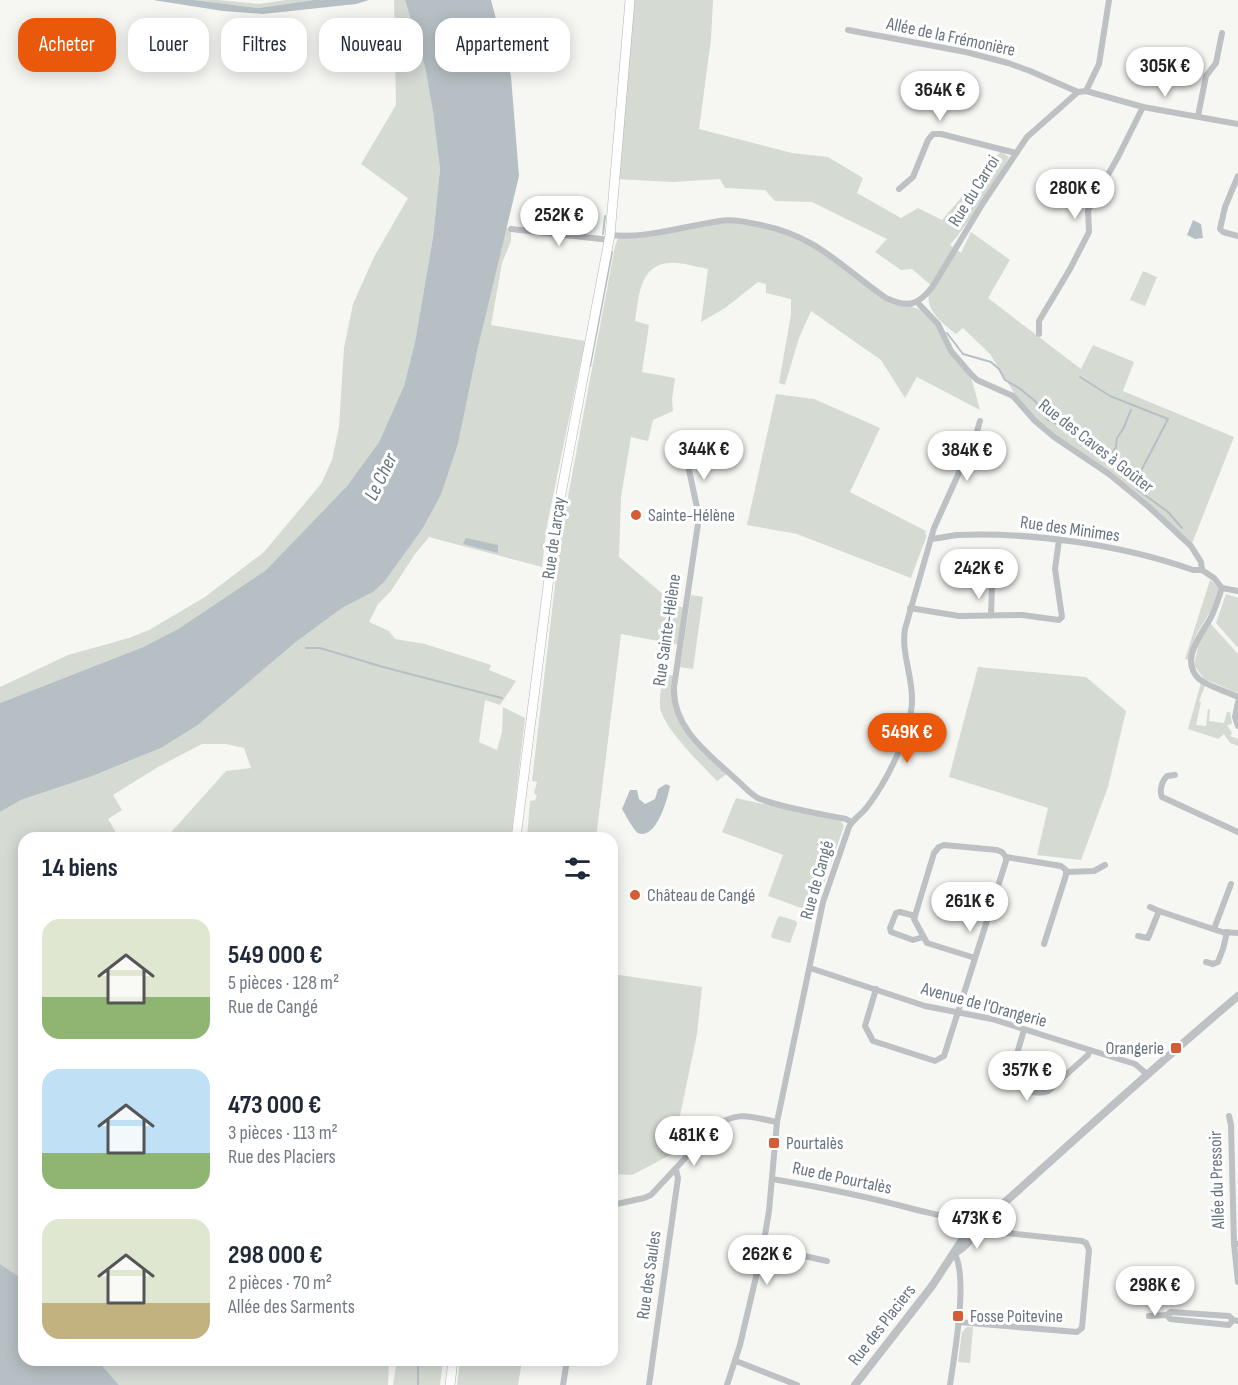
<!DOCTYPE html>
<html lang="fr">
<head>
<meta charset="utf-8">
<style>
  :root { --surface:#fff; --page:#f2f2f3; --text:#1f2937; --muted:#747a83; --accent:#ea580c }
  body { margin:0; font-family:"Sofia Sans Condensed",sans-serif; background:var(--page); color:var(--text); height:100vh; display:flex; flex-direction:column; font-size:22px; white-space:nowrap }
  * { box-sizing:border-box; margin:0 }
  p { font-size:20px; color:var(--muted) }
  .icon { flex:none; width:33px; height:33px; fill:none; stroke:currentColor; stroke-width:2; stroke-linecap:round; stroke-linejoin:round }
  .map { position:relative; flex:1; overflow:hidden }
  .side { position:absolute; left:18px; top:832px; width:600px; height:534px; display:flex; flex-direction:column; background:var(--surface); border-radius:18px; box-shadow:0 3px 15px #0003 }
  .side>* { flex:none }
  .top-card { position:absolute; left:18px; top:18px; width:600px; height:54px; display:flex; gap:12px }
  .price { position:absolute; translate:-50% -51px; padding:0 14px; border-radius:21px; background:#fff; color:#222; font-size:20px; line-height:39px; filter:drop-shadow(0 2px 3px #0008) }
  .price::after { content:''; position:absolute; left:50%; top:36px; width:18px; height:14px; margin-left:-9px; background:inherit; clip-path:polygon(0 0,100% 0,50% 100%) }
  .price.active { background:var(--accent); color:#fff }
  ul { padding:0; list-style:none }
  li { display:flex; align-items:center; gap:18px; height:150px; padding:0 24px }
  li span { display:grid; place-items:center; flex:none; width:168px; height:120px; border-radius:18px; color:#555 }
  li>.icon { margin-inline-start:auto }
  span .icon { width:72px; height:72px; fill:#fffc; stroke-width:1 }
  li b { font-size:26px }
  h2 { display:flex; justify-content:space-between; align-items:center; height:72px; padding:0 24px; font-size:26px }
  .chip { padding:0 21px; border-radius:18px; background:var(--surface); box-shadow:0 3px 15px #0003; font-size:21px; line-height:54px }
  .chip.active { background:var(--accent); color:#fff }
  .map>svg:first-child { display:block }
</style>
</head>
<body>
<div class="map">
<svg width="1238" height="1385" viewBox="0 0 1238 1385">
  <rect width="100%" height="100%" fill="#f6f6f3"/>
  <g fill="#d5dad3">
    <polygon points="194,0 219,0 259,4 286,0 314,0 258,8"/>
    <polygon points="394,0 405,0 425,67 433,112 440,169 433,237 415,342 404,386 379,442 347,486 266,570 178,629 143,647 0,703 0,687 68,655 129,638 149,630 205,597 264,552 321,484 332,460 339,427 344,348 353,304 374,257 408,198 361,164 396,105"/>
    <path d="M630 0H713L711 39 699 129 792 153 828 157 863 178 857 193 901 218 918 208 942 220 1001 151 1009 157 983 203 950 245 961 253 971 232 1010 260 988 298 1081 369 1093 345 1134 362 1123 391 1234 437 1191 546 1149 507 1054 437 1021 404 990 354 963 328 956 334C941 322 920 306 932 286L912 269 901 270 875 252 887 239 812 202 775 201 765 190 725 188 720 179 673 182 616 179Z"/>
    <path d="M727 220 794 234 892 300 927 312 938 324 951 351 970 373 980 410 917 377 905 398 881 360 811 311 799 338 785 385 779 383 791 314V299L766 293V284L758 282 725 308 701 322 708 269C696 267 682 262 670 263 639 264 639 298 635 321L649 325 642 372 675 378 672 400 673 411 653 420 648 441 631 437 621 497 619 557 677 606 685 608 680 645 621 634 596 838H527L530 801 535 800 537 796 534 793 537 782 532 781 561 534 615 246 619 236Z"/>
    <polygon points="506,228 511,229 511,241 502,263 491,325 585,341 547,525 542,567 429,537 415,554 391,591 378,604 369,622 389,631 395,639 425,644 491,665 489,670 516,681 500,705 485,700 479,742 497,750 502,732 503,707 525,718 511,838 166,838 226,771 251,768 244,748 226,744 202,744 158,767 113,795 122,810 108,819 119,838 24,838 24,1280 0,1264 0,812 21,800 90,777 161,748 198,725 296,642 342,608 373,592 423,528 441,495 458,444 477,352"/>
    <polygon points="1143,271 1157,277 1145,306 1130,300"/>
    <polygon points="776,394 814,399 880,428 850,492 926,531 925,534 927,535 911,578 797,534 747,525"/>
    <polygon points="1210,580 1219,588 1211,610 1196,635 1189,660 1185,659"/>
    <polygon points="1226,594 1238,598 1238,648 1216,623"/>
    <polygon points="691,595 703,597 693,669 680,667"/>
    <polygon points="1210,623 1238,654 1238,693 1204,679 1194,665 1200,638"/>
    <polygon points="978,667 1086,677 1126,711 1108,787 1081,860 1037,855 1048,808 949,777"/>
    <path d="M664 674 675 676 673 694 681 720 728 773 717 781C702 765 663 728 660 707 659 696 662 684 664 674Z"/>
    <polygon points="1201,683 1205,686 1199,701 1201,702 1196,725 1206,726 1208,709 1210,710 1209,721 1224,723 1227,712 1230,712 1232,724 1227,725 1232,733 1230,736 1238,739 1238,746 1230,743 1224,734 1218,739 1216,738 1188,729"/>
    <polygon points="736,798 841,821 844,826 818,900 815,913 768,896 783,855 722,832"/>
    <polygon points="780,916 796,921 797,924 790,943 772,938 771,936 778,917"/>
    <polygon points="612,974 702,987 697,1034 672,1154 632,1175 612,1174"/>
    <polygon points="967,1327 973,1327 970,1363 958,1362 962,1332"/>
    <polygon points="397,1360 443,1361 440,1385 393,1385"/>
    <polygon points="98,1361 389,1361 388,1385 119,1385"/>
    <polygon points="460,1361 522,1361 518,1385 457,1385"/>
  </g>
  <g fill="#b6c0c4">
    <polygon points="153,0 194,0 258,8 314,0 369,0 356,4 263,14 223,11"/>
    <polygon points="405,0 491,0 511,76 519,176 477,352 458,444 441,495 423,528 384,582 373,592 342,608 296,642 198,725 161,748 90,777 21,800 0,812 0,703 143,647 178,629 266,570 347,486 379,442 404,386 415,342 433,237 440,169 433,112 425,67"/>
    <polygon points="1193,220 1201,224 1203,238 1195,239 1187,235"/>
    <polygon points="466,538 498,545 498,553 463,544"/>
    <path d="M666 784 670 786C668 798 656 841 638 833 634 831 625 814 622 809L630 790H637L639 799 645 804 655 799 658 789Z"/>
    <polygon points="0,1264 24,1280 24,1360 98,1361 119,1385 0,1385"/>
  </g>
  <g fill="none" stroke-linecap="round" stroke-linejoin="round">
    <g stroke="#b6c0c4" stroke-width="2">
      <polyline points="603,234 605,216"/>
      <polyline points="947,333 963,354 991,362 999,369 1005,380 1019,388 1035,401 1048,420 1059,425 1065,425 1080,433 1086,446 1113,463 1123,464 1128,470 1131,479 1138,490 1168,512 1182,528"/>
      <polyline points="590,366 612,252"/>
      <polyline points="1080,377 1110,396 1168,419 1141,471 1139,475 1131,477"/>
      <polyline points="1109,457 1116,447 1117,438 1123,429 1131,410"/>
      <polyline points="306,648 320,648 383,667 502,698"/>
      <polyline points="418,1360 418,1385"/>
    </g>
    <defs>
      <g id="primary">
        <polyline points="516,838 557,515 610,235 630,0"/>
        <polyline points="450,1385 453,1360"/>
      </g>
    </defs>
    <use href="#primary" stroke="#b1b5b8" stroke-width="10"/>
    <g stroke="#bdc1c4" stroke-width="6">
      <polyline points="848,30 966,52 1008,63 1030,71 1078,92"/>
      <polyline points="1086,91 1099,64 1109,0"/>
      <polyline points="1198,116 1206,76 1216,63 1222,33"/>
      <polyline points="1238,176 1225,207 1220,229 1223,232 1238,236"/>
      <polyline points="899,189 913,177 928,140 933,134 941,134 1016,153"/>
      <polyline points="511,229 610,240"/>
      <path d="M610 235C647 239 684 226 720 221 733 219 747 222 761 225 817 236 841 267 886 298 908 308 918 306 933 286L983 203 1027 137 1078 92 1086 91 1143 107 1238 124"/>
      <polyline points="917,302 938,324 951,351 970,373 977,380 1013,396 1035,421 1054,437 1109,474 1149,507 1191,546 1201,562 1202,570 1214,578 1222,588 1238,591"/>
      <polyline points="1039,334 1039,321 1070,269 1089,232 1088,210 1118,157 1143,107"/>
      <path d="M685 451 699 517 674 687C672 729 711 756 739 782 746 788 751 795 760 799 787 809 818 813 846 819L851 822"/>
      <path d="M931 539C940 538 949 536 958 535 1032 532 1123 545 1193 570H1202"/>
      <path d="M1222 588C1218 599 1215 610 1210 619 1200 636 1180 661 1199 679 1209 687 1226 691 1238 697"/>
      <polyline points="910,608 959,616 1022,615 1059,620 1062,617 1055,569 1059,540"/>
      <polyline points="991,615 992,584"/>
      <polyline points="1238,702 1235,717 1238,726"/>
      <path d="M1175 775 1167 776C1162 781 1159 790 1162 797L1238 832"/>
      <polyline points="1006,857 1061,866 1066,870 1066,875 1044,944"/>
      <polyline points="1067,872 1094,871 1105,865"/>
      <polyline points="1150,907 1159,911"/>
      <polyline points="915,916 900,912 896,913 890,928 891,932 913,940 923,937"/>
      <polyline points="1214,929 1231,884"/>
      <polyline points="1138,936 1148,938 1159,911 1222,932 1238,933"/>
      <polyline points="1206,962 1213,964 1218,962 1223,949 1227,932"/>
      <polyline points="810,968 925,1006 992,1019 1090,1050 1135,1064 1148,1075"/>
      <polyline points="876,989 865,1026 873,1041 935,1061 944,1056 1006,861 1006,857 1002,852 997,850 944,845 939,847 934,853 914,919 927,943 975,958"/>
      <path d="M1024 1030 1010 1077C1017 1089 1036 1096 1048 1091L1088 1055 1090 1050"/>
      <polyline points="1229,1116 1231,1125 1234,1244"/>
      <path d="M772 1179C820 1187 869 1197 917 1210 936 1215 958 1217 973 1231"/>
      <path d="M612 1205 644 1198 651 1195 714 1127C738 1110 750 1117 777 1122"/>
      <polyline points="1237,1244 1234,1244 1238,1282"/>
      <polyline points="763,1247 827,1261"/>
      <polyline points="1149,1316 1167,1315"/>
      <polyline points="1233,1320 1229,1325 1170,1319 1167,1315 1171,1312 1229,1316 1233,1320 1238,1321"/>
      <polyline points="958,1322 1077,1332 1082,1328 1089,1250 1086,1243 1082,1241 997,1232 989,1230 981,1223"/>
      <polyline points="736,1361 797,1385"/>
      <polyline points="563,1385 567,1360"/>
      <polyline points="649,1385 678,1178 676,1170"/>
      <path d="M727 1385 740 1345 763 1247 769 1211 777 1122 823 902 849 827C853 819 861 815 867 807 887 781 910 735 912 702 913 677 901 653 905 629L934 528 976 435 980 421"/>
      <path d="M950 1385C954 1357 969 1275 954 1253"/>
    </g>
    <g stroke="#bdc1c4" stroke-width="8">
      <path d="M954 1253C963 1249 972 1240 973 1231"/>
      <path d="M855 1385 932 1286 966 1234 973 1231C1061 1152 1148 1072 1238 996"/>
    </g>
    <use href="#primary" stroke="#fff" stroke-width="9"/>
  </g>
  <g fill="#d45d35" stroke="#fff" stroke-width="2">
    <circle cx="636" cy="515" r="6"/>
    <circle cx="635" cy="895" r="6"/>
    <rect x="1170" y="1042" width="12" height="12" rx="3"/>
    <rect x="768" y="1137" width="12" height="12" rx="3"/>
    <rect x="952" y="1310" width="12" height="12" rx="3"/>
  </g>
  <g text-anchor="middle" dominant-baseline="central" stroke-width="6" stroke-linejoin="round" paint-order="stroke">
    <g font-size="18" fill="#687581" stroke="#fff">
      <text transform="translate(951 37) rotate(12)">Allée de la Frémonière</text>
      <text transform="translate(974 191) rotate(-58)">Rue du Carroi</text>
      <text transform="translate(1096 446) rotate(38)">Rue des Caves à Goûter</text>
      <text transform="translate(1070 529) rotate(8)">Rue des Minimes</text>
      <text transform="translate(554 538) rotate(-82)">Rue de Larçay</text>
      <text transform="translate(667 630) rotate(-82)">Rue Sainte-Hélène</text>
      <text transform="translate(817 880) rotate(-74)">Rue de Cangé</text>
      <text transform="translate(984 1005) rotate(15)">Avenue de l'Orangerie</text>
      <text transform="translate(842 1178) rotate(12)">Rue de Pourtalès</text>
      <text transform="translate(1217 1180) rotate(-92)">Allée du Pressoir</text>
      <text transform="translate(649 1275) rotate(-82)">Rue des Saules</text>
      <text transform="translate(882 1325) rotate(-52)">Rue des Placiers</text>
    </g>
    <g font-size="18" fill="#687581" stroke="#fff" text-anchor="start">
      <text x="648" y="515">Sainte-Hélène</text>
      <text x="647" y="895">Château de Cangé</text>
      <text x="1164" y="1048" text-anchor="end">Orangerie</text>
      <text x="786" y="1143">Pourtalès</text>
      <text x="970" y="1316">Fosse Poitevine</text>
    </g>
    <g font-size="20" font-style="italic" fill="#63767e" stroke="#fff">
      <text transform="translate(381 477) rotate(-64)">Le Cher</text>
    </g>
  </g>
</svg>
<b class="price" style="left:1165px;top:98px">305K €</b>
<b class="price" style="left:940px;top:122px">364K €</b>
<b class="price" style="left:1075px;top:220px">280K €</b>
<b class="price" style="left:559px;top:247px">252K €</b>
<b class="price" style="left:704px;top:481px">344K €</b>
<b class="price" style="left:967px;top:482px">384K €</b>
<b class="price" style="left:979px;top:600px">242K €</b>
<b class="price active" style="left:907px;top:764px">549K €</b>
<b class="price" style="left:970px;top:933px">261K €</b>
<b class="price" style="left:1027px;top:1102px">357K €</b>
<b class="price" style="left:694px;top:1167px">481K €</b>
<b class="price" style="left:977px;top:1250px">473K €</b>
<b class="price" style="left:767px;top:1286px">262K €</b>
<b class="price" style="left:1155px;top:1317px">298K €</b>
<div class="top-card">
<a class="chip active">Acheter</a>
<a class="chip">Louer</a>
<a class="chip">Filtres</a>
<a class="chip">Nouveau</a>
<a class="chip">Appartement</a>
</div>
<section class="side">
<h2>14 biens<svg class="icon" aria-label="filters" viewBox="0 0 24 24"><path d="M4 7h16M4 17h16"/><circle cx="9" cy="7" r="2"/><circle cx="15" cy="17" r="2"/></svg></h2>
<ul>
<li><span style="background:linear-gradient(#dfe7d0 65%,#8fb573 0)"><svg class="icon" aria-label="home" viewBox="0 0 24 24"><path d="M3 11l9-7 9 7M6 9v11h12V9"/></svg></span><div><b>549 000 €</b><p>5 pièces · 128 m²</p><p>Rue de Cangé</p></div></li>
<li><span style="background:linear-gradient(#bfe0f5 70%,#8fb573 0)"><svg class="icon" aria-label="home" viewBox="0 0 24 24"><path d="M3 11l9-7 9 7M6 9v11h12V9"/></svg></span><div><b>473 000 €</b><p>3 pièces · 113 m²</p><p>Rue des Placiers</p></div></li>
<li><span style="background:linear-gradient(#dfe7d0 70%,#c2b280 0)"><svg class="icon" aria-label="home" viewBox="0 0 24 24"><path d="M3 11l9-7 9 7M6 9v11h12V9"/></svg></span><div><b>298 000 €</b><p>2 pièces · 70 m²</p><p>Allée des Sarments</p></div></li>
</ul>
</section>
</div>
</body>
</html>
